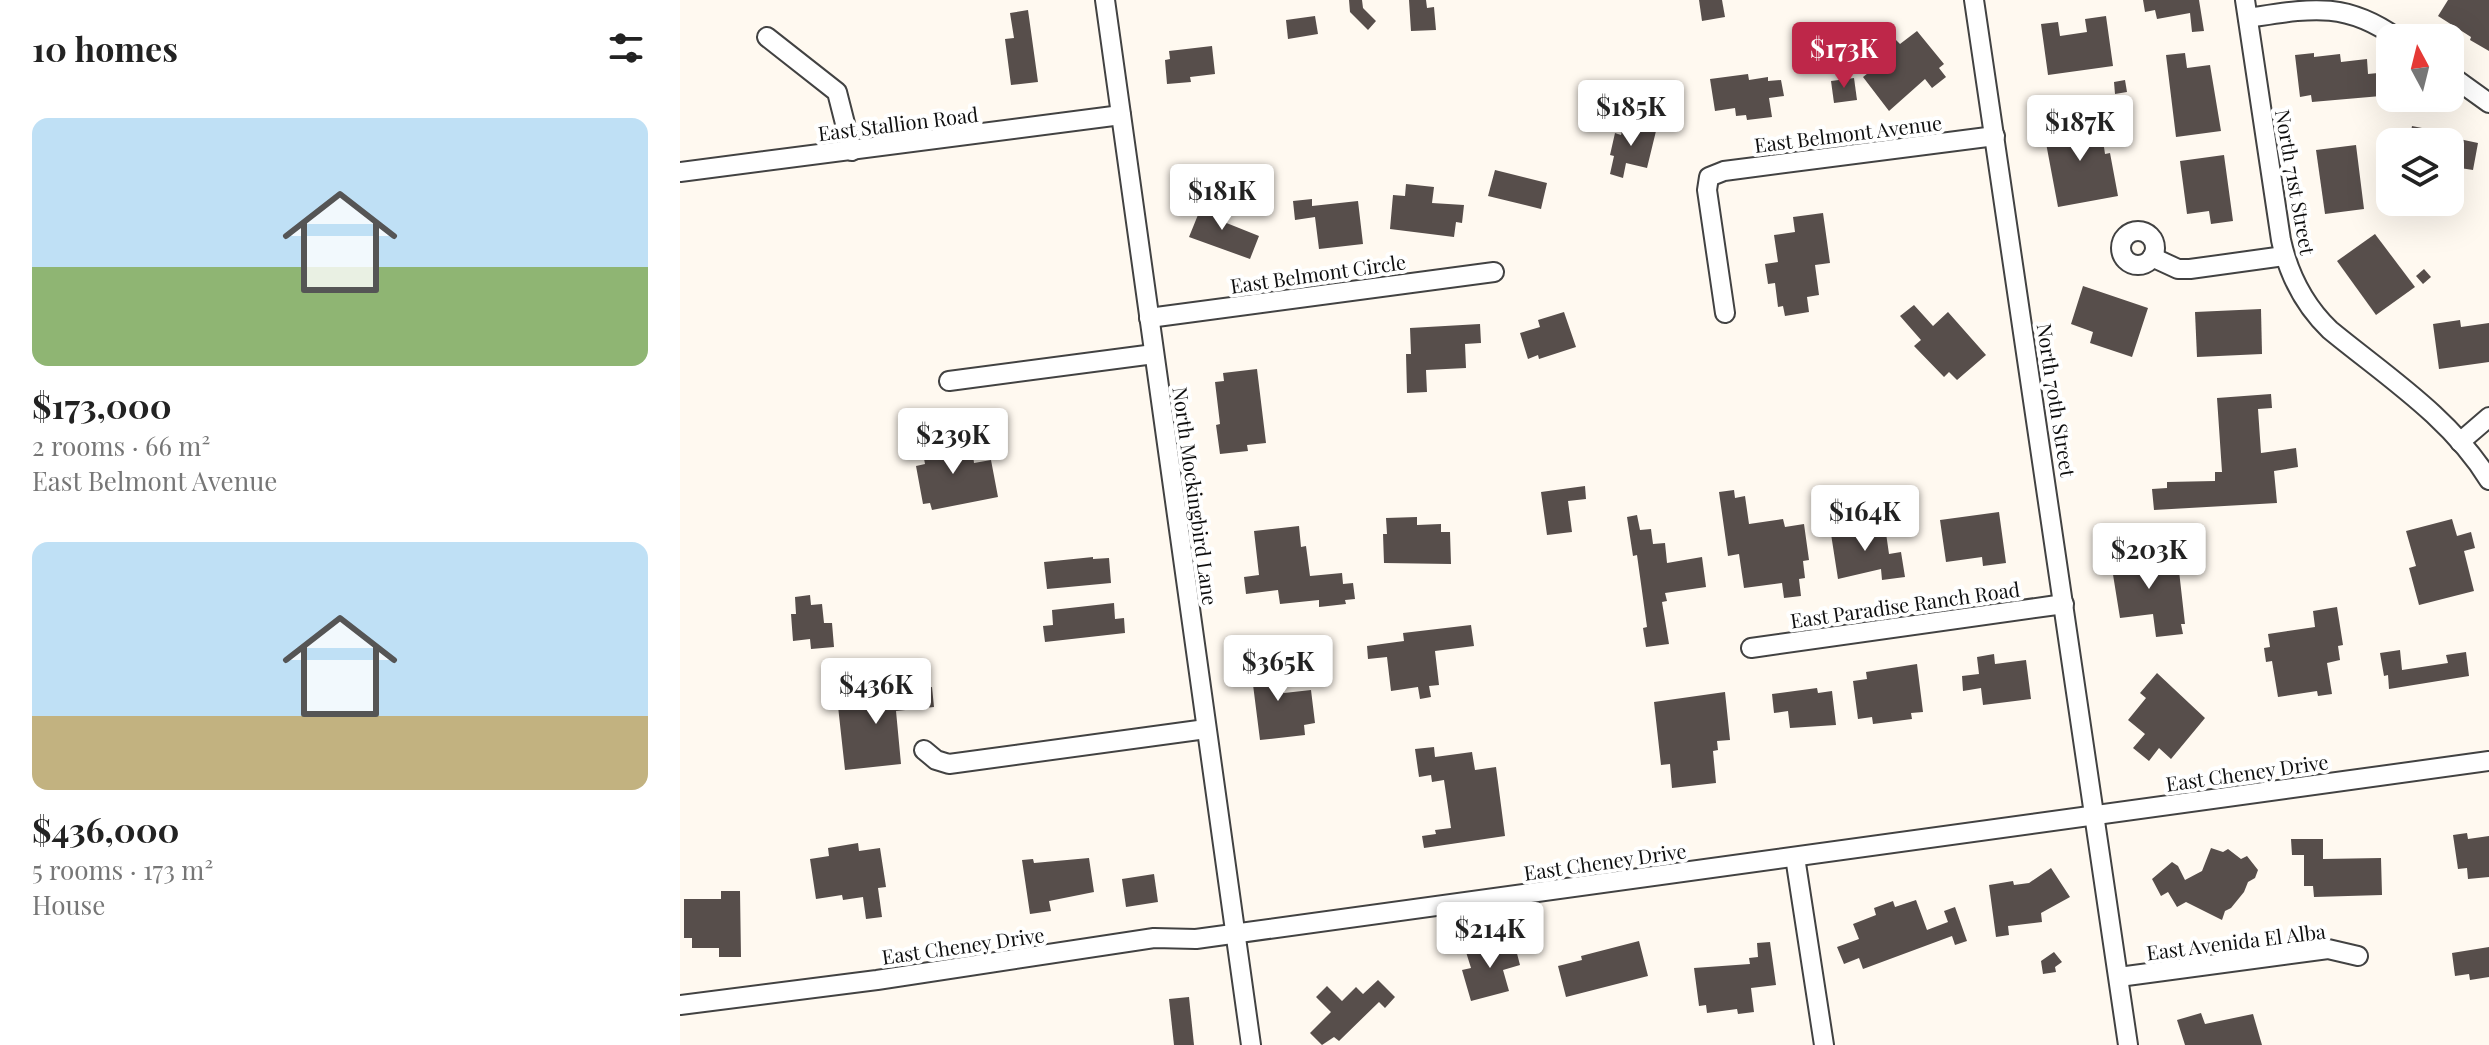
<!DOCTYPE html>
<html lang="en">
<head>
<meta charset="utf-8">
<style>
  :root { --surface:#fff; --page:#f2f2f2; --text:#222; --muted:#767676; --accent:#be2749 }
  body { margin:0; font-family:"Playfair Display",serif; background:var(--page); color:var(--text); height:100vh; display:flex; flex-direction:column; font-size:30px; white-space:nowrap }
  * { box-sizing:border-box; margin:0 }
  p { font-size:26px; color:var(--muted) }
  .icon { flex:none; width:44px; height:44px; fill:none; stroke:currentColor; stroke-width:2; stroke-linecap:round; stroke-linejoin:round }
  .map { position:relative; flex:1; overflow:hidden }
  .details { display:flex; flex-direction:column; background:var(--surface); width:680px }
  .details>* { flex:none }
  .needle { width:52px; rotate:353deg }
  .controls { position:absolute; left:1696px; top:24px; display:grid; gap:16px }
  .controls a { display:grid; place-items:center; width:88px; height:88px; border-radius:16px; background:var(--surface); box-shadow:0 8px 32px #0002; font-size:40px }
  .price { position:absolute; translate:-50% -68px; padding:0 18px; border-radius:8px; background:#fff; color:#222; font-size:26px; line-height:52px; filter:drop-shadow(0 2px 4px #0008) }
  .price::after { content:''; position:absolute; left:50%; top:48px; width:24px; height:18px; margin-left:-12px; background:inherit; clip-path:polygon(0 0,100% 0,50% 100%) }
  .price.current { background:var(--accent); color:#fff }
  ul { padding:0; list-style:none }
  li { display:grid; align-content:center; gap:16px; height:424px; padding:0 32px }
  li span { display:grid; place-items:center; height:248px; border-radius:16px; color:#555 }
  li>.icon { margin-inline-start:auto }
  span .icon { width:144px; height:144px; fill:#fffc; stroke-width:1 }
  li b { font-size:34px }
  h2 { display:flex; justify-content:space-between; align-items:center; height:96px; padding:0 32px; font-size:34px }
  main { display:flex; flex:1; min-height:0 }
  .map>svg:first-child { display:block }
</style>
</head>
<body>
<main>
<section class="details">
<h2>10 homes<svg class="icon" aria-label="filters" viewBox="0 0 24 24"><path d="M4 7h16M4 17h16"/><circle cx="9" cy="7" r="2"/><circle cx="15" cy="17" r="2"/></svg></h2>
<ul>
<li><span style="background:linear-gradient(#bfe0f5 60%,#8fb573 0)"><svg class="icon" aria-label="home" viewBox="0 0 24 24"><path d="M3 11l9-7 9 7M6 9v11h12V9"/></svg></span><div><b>$173,000</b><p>2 rooms · 66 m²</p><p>East Belmont Avenue</p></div></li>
<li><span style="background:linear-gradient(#bfe0f5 70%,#c2b280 0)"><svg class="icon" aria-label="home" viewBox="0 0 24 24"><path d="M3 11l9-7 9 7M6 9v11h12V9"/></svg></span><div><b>$436,000</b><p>5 rooms · 173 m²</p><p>House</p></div></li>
</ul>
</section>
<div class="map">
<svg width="1809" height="1045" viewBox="0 0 1809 1045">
  <rect width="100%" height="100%" fill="#fff9f0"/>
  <g fill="#574e4b">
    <polygon points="669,0 682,0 683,8 696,21 688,30 670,12"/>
    <polygon points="729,0 746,0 747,8 754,7 756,30 731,31"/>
    <polygon points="1019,0 1042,0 1045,17 1022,21"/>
    <polygon points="1463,0 1519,0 1524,31 1512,32 1510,13 1477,19 1475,10 1465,12"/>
    <polygon points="1768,0 1809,0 1809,51 1790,40 1791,37 1758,16"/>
    <polygon points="348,10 358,82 331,85 325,39 334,38 330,13"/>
    <polygon points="635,16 638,34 608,39 606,20"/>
    <polygon points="1426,16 1433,66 1368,75 1361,24 1378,22 1380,36 1407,32 1405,19"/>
    <polygon points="1237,31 1264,64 1259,68 1266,77 1252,88 1245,79 1209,111 1183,77 1197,66 1191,59 1216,40 1220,44"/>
    <polygon points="532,46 535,74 510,77 511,82 487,84 485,60 490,59 489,51"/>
    <polygon points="1505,53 1507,68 1530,65 1541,131 1496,137 1486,55"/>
    <polygon points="1634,53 1634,57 1660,54 1661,62 1687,59 1688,74 1698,73 1701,96 1632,102 1631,95 1620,97 1615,55"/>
    <polygon points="1068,74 1069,80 1088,77 1088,81 1101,80 1104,96 1089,98 1092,117 1067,120 1066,115 1056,116 1055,108 1035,111 1030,79"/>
    <polygon points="1174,78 1177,100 1154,103 1151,81"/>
    <polygon points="1445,80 1447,92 1435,94 1434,82"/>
    <polygon points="1420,119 1425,154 1430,153 1438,196 1378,207 1363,127"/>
    <polygon points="944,123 976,131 967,168 946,163 943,178 930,174 934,156 930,155 935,133 941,135"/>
    <polygon points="1732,126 1757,131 1754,142 1729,142"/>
    <polygon points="1770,137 1798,143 1793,170 1780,168 1776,191 1770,190"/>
    <polygon points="1676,145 1684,209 1645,214 1636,150"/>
    <polygon points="1544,155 1553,221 1531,224 1529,211 1507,214 1500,161"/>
    <polygon points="815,170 867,183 861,209 808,196"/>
    <polygon points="726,184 754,187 752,203 784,205 782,223 776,222 774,237 710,229 713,195 725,196"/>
    <polygon points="632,199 632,206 678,201 683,244 639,249 635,217 615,220 613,201"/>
    <polygon points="524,200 544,208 539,220 579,236 570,259 509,237"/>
    <polygon points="1143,213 1150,263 1135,265 1139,295 1127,297 1129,312 1105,316 1103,306 1098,307 1095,283 1088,284 1085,264 1098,262 1094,235 1115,232 1113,217"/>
    <polygon points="1695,234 1735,287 1696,315 1657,261"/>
    <polygon points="1744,269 1751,277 1743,284 1736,276"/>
    <polygon points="1403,286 1468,308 1452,357 1410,343 1413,332 1391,324"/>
    <polygon points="1234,305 1253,326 1268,312 1306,355 1277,380 1269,372 1264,377 1234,346 1241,340 1220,316"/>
    <polygon points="1581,309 1582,354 1517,357 1515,312"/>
    <polygon points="884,312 896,347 859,359 858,355 848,359 840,333 860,327 858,320"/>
    <polygon points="1780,320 1781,327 1809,323 1809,362 1759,369 1753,324"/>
    <polygon points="800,324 801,343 785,344 786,368 746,370 747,392 727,393 726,354 731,354 730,328"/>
    <polygon points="577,369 586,443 567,445 568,451 540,454 536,425 540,424 535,382 544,381 543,373"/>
    <polygon points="1591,394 1592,408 1578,409 1581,453 1616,448 1618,467 1594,471 1597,503 1474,510 1472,489 1487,488 1487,482 1535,481 1535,472 1542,472 1537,398"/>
    <polygon points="260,433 264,453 282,450 284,456 293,455 294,463 311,460 318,497 252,510 250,503 243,504 236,466 245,464 240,437"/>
    <polygon points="905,486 906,499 888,501 892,532 867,535 861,492"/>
    <polygon points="1054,490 1055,498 1065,496 1069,524 1103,519 1105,527 1124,524 1129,560 1123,561 1125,578 1119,579 1121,596 1104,598 1102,583 1064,588 1059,554 1048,556 1039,492"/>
    <polygon points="1319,512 1326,563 1303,566 1302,557 1266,562 1260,520"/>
    <polygon points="957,515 960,530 971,529 973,544 985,543 987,563 1022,557 1026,587 985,593 987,601 982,602 989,644 966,647 963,628 967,627 957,555 953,556 947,517"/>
    <polygon points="737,517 737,525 761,524 761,532 770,532 771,564 704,563 703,534 707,534 706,518"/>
    <polygon points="1192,517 1194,535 1206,533 1209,554 1221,552 1225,577 1202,580 1201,569 1158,579 1151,534 1177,530 1175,520"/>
    <polygon points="1772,519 1777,536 1791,532 1795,548 1784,551 1794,591 1739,605 1729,568 1736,566 1726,531"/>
    <polygon points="619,526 621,547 626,546 630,576 662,573 663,584 673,583 675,599 665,600 666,604 639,607 639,600 600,604 598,590 566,594 564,577 579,575 574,531"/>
    <polygon points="1477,550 1478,564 1498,562 1505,624 1501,624 1503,634 1476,637 1473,614 1440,618 1430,556"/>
    <polygon points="413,557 413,559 429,558 431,583 367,589 364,562"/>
    <polygon points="130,595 131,605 142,604 144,623 152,623 154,647 131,649 130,639 113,641 111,614 116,614 115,597"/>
    <polygon points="434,603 435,619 444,618 445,633 365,642 363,626 373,625 372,610"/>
    <polygon points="1657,607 1663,645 1658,646 1660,660 1647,663 1652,694 1638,696 1637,691 1598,697 1592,661 1586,662 1584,648 1590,647 1588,634 1635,627 1633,611"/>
    <polygon points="791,625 794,646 755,651 759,685 749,686 751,697 740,699 738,687 711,691 707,657 688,659 687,646 724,641 723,633"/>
    <polygon points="1720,650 1722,670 1768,663 1766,655 1786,652 1789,676 1709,689 1708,675 1704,676 1700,653"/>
    <polygon points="590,651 595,691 603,690 604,693 631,690 635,723 624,725 625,735 580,740 569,653"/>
    <polygon points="1314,654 1315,664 1346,660 1351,699 1303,705 1301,688 1283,691 1282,676 1299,674 1297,657"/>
    <polygon points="1237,664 1243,712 1231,713 1232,719 1193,724 1192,717 1178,719 1173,681 1187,679 1186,672"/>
    <polygon points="1477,673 1525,718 1491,759 1479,748 1469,761 1453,748 1465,734 1448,720 1466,698 1460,693"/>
    <polygon points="252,687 254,707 216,711 221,764 165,770 157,697"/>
    <polygon points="1137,688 1138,693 1152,691 1156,725 1110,728 1108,711 1094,713 1092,694"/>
    <polygon points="1045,692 1050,740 1037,741 1038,750 1033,751 1036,783 992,788 990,764 981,765 974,702"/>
    <polygon points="754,747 755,757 792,752 795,770 816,767 825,836 744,848 742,836 756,834 755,830 771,828 764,780 752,782 751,775 739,777 735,749"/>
    <polygon points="1787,833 1788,839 1809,836 1809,877 1788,879 1787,868 1778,869 1773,835"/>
    <polygon points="1611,839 1643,839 1643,859 1701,858 1702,895 1634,897 1633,886 1624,886 1624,855 1612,855"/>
    <polygon points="178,843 179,851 200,848 206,887 198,888 202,917 186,919 183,897 163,900 162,895 136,899 130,859 149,856 148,848"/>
    <polygon points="1531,848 1543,852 1548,849 1561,859 1567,856 1578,870 1575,878 1568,882 1564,892 1551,908 1545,911 1542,920 1506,902 1497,907 1488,892 1481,896 1472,879 1492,862 1498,866 1505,880 1522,871"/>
    <polygon points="409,858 414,892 369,901 371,911 350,914 342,860 353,859 354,863"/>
    <polygon points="1371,868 1390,897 1361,913 1362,922 1328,926 1329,935 1316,937 1309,885 1333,881 1334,885 1349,883"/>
    <polygon points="474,874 478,902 446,907 442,879"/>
    <polygon points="41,891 60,891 61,957 39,957 39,948 12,948 12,938 4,938 4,899 41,899"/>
    <polygon points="1236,900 1247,930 1268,922 1264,911 1275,907 1287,941 1275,945 1272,936 1183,969 1179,958 1164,964 1157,947 1179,939 1173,924 1196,915 1194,908 1213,901 1215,907"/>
    <polygon points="959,941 968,976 886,997 878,966 902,960 901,956"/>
    <polygon points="834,942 840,965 823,970 829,991 791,1001 782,970 791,968 786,952"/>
    <polygon points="1090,942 1096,985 1071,988 1074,1012 1058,1014 1057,1009 1027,1013 1026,1005 1019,1006 1014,968 1070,964 1069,958 1078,957 1077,943"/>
    <polygon points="1809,947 1809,977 1790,980 1789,974 1775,976 1772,953"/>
    <polygon points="1374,952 1382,962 1375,967 1376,972 1363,974 1361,961"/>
    <polygon points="698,980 715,997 705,1008 699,1002 659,1041 654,1037 642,1045 630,1033 651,1012 636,997 647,986 662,1001 676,987 683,994"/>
    <polygon points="509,997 514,1045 494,1045 489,999"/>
    <polygon points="1521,1013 1525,1024 1573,1014 1582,1045 1505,1045 1497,1020"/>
  </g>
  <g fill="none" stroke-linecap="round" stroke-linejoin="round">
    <defs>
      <g id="minor">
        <polyline points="425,0 571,1045"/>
        <polyline points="1294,0 1448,1045"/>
        <path d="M1565 0 1601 240C1609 276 1624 305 1650 330 1706 376 1771 418 1809 480"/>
        <path d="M1568 18C1628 9 1664 0 1717 38"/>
        <polyline points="87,37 157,92 172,151"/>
        <polyline points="1770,75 1809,103"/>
        <polyline points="0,172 441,115"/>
        <circle cx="1458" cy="248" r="17"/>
        <polyline points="1472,257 1498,269 1510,269 1604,256"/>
        <polyline points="1045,313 1027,190 1029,177 1044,171 1315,136"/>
        <polyline points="469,318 814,272"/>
        <polyline points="269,381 474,354"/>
        <polyline points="1780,442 1809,417"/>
        <polyline points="1071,648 1384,604"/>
        <polyline points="244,750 256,760 269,764 526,729"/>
        <polyline points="1115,857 1144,1045"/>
        <polyline points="1439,977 1648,949 1678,956"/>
        <polyline points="0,1005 197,980 474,938 516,939 1809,761"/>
      </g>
    </defs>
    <use href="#minor" stroke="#424242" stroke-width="22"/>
    <use href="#minor" stroke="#fff" stroke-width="18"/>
  </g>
  <g text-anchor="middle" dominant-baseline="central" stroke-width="8" stroke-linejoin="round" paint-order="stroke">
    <g font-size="20" fill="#0f0f0f" stroke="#fff">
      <text transform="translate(218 123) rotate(-7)">East Stallion Road</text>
      <text transform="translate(1168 133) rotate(-7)">East Belmont Avenue</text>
      <text transform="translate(1616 182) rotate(80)">North 71st Street</text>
      <text transform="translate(638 273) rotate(-8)">East Belmont Circle</text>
      <text transform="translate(1377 400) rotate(81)">North 70th Street</text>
      <text transform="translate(516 496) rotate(82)">North Mockingbird Lane</text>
      <text transform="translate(1225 604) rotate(-8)">East Paradise Ranch Road</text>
      <text transform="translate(1567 772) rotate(-8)">East Cheney Drive</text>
      <text transform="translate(925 861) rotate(-8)">East Cheney Drive</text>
      <text transform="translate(1556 941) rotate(-7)">East Avenida El Alba</text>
      <text transform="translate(283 945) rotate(-8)">East Cheney Drive</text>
    </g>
  </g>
</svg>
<div class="controls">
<a><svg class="needle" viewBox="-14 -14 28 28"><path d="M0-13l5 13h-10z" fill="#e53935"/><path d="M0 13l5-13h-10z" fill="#767676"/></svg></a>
<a><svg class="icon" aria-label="layers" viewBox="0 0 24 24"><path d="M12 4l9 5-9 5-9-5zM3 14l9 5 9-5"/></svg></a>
</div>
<b class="price current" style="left:1164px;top:90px">$173K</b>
<b class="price" style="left:951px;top:148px">$185K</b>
<b class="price" style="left:1400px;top:163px">$187K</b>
<b class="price" style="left:542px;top:232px">$181K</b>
<b class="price" style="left:273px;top:476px">$239K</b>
<b class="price" style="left:1185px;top:553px">$164K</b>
<b class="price" style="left:1469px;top:591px">$203K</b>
<b class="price" style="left:598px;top:703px">$365K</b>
<b class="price" style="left:196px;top:726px">$436K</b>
<b class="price" style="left:810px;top:970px">$214K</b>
</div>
</main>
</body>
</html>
